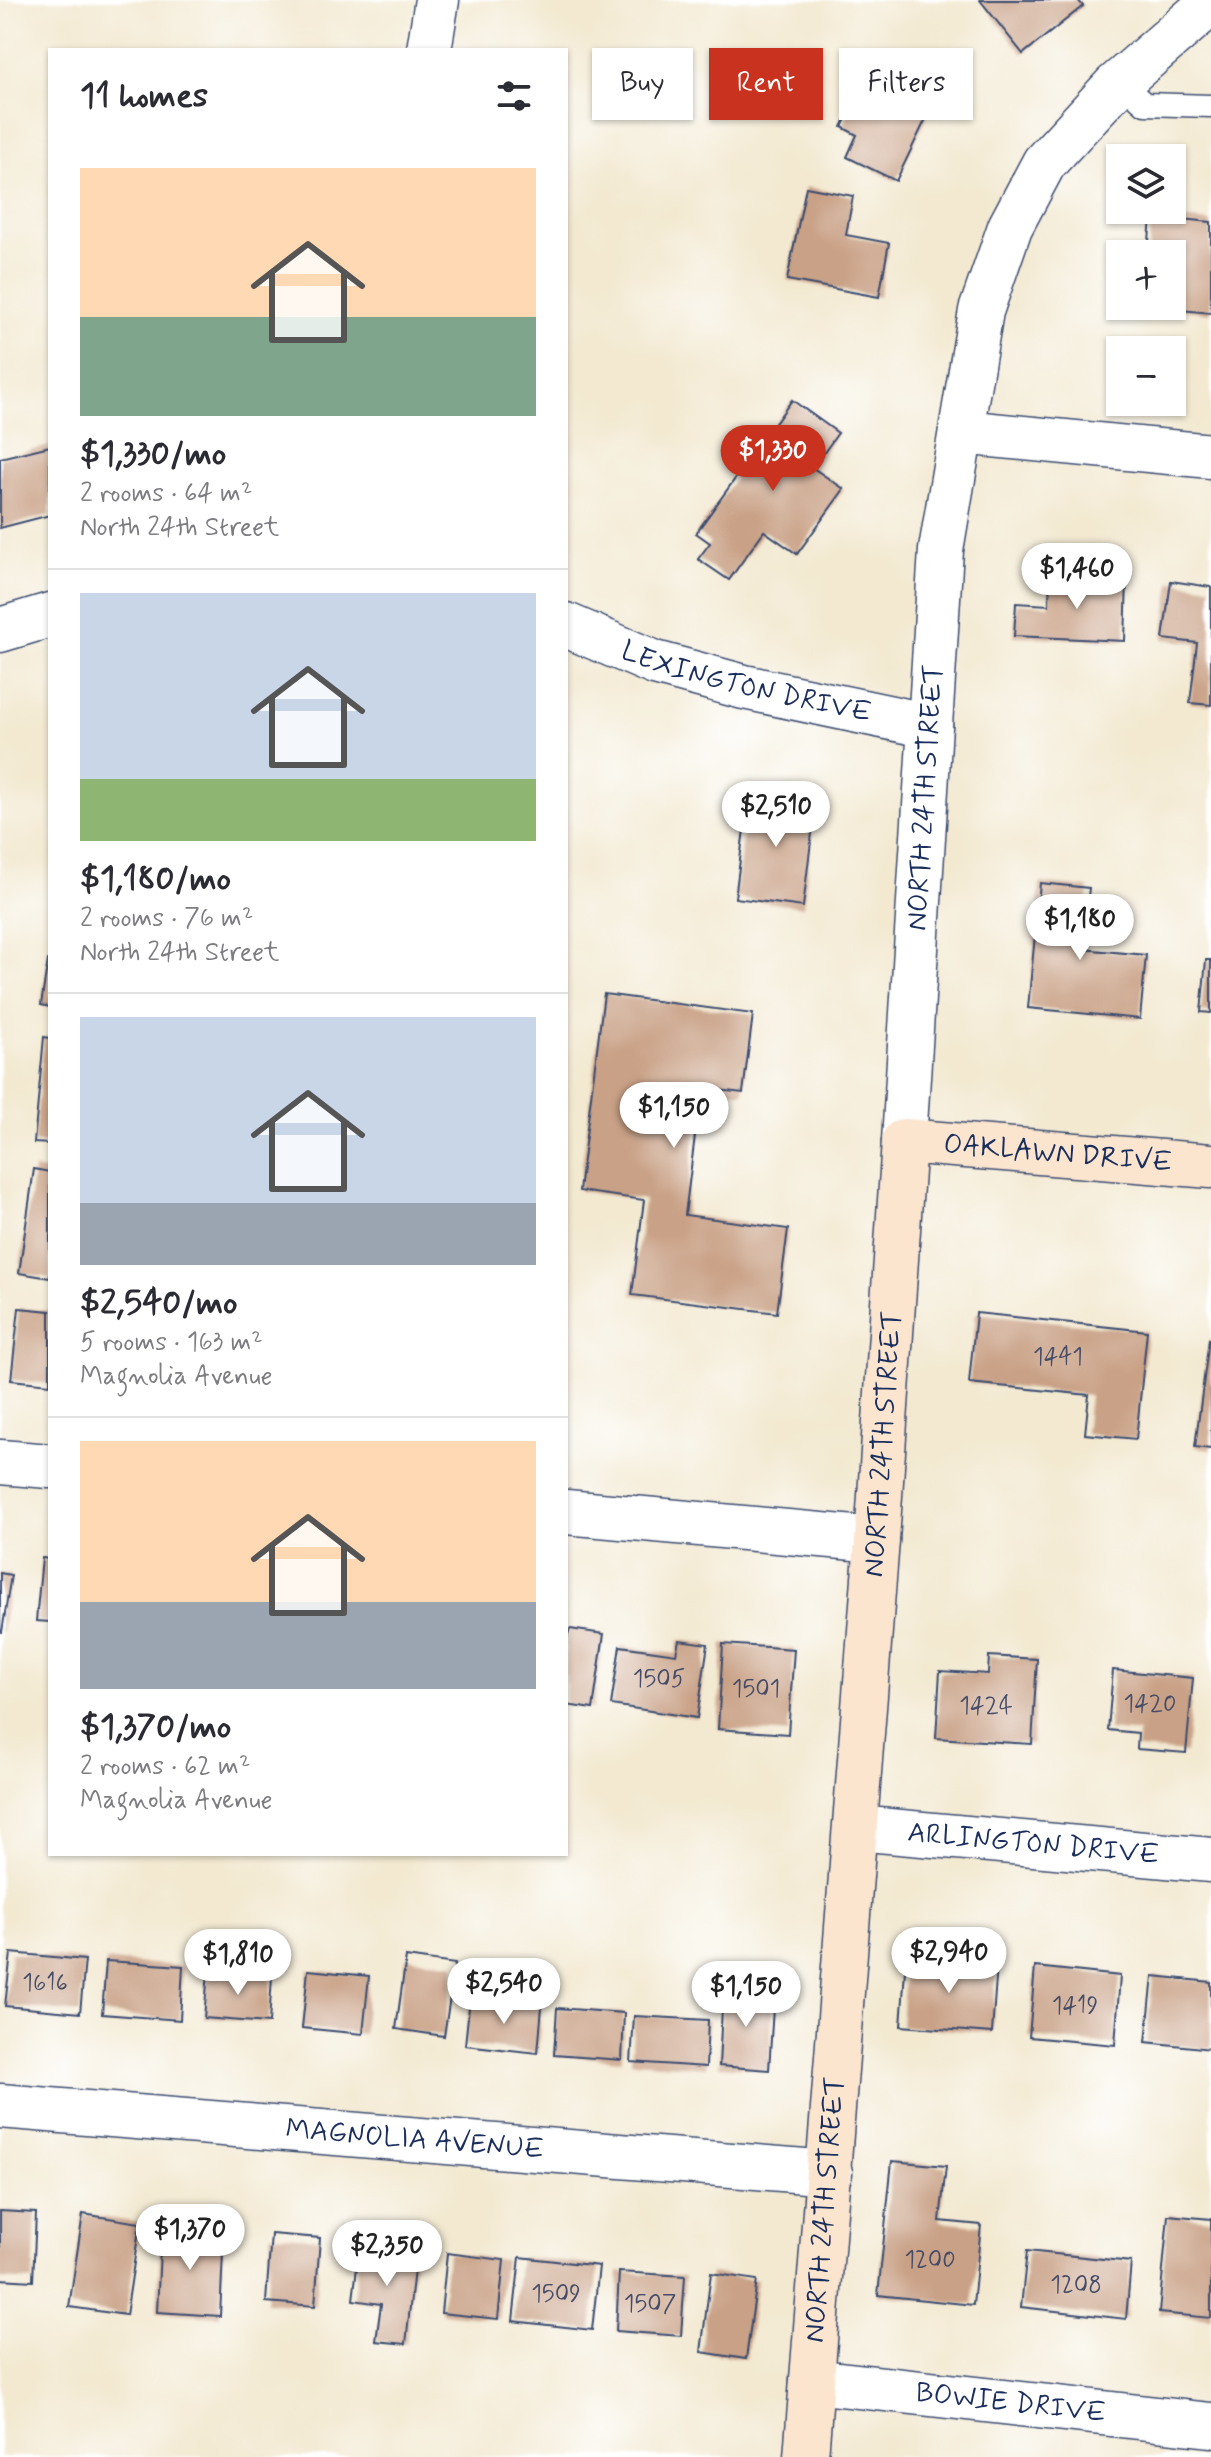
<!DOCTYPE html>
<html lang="en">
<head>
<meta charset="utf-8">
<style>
  :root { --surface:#fff; --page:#f2f2f3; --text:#2b2b33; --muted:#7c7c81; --line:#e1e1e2; --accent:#c8321e }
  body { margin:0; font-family:Mynerve,sans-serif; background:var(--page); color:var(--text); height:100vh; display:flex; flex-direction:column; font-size:30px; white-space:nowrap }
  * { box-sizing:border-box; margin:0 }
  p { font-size:26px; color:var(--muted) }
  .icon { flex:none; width:44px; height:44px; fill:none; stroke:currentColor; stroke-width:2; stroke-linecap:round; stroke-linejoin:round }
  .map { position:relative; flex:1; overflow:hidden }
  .side { position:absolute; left:48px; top:48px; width:520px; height:1808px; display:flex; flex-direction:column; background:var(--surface); border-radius:0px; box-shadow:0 2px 6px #0004 }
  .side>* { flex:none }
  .guide { position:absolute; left:592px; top:48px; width:498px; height:72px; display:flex; gap:16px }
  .tools { position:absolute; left:1106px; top:144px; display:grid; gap:16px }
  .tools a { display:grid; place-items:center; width:80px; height:80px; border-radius:0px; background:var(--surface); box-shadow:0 2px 6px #0004; font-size:40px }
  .price { position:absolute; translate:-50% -68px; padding:0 18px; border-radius:28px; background:#fff; color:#222; font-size:26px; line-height:52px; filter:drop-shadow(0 2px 4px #0008) }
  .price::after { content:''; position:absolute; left:50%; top:48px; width:24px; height:18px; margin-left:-12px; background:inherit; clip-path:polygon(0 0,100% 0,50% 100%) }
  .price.active { background:var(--accent); color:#fff }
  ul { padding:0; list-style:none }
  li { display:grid; align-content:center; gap:16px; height:424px; padding:0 32px }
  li+li { border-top:2px solid var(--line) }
  li span { display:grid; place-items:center; height:248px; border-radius:0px; color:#555 }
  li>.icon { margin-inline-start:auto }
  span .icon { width:144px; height:144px; fill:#fffc; stroke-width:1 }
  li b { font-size:34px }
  h2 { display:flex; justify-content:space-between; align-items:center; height:96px; padding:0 32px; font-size:34px }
  .chip { padding:0 28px; border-radius:0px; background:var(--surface); box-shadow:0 2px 6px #0004; font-size:28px; line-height:72px }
  .chip.active { background:var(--accent); color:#fff }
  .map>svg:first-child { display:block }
</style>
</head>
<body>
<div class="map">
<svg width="1211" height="2457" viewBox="0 0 1211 2457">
  <rect width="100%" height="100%" fill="#fff"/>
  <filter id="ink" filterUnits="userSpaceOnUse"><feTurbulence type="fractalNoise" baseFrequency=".0125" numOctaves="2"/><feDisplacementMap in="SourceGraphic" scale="16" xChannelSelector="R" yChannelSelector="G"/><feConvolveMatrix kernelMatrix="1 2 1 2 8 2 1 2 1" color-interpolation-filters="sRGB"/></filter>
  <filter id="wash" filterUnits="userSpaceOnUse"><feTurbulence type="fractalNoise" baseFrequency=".006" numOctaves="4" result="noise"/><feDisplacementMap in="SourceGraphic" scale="32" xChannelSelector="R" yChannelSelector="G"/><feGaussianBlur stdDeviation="1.8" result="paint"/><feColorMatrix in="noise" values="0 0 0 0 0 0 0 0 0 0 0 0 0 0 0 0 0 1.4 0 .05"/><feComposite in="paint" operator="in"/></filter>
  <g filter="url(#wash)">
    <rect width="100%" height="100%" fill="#f3e9d1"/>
    <g id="blocks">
      <g fill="#c9a186">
        <polygon points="980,0 1078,0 1083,6 1023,54"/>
        <polygon points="887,74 936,98 896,181 847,157 857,135 842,127 855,100 870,108"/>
        <polygon points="806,187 853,196 846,235 889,243 879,297 787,280"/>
        <polygon points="1151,216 1211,222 1211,313 1160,308 1172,306 1172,254 1148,254"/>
        <polygon points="792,400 838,433 813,468 844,489 797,554 764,531 729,580 698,559 710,543 696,533"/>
        <polygon points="50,446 50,515 0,528 0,458"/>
        <polygon points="1050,576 1127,579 1125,641 1014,636 1016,603 1049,605"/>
        <polygon points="1171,581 1211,587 1211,705 1190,703 1197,643 1163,639"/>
        <polygon points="749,791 816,800 803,907 735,898"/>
        <polygon points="1040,883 1089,888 1082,949 1146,955 1140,1019 1028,1008"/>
        <polygon points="48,960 50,960 50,1007 41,1005"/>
        <polygon points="1206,960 1211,960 1211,1013 1201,1012"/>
        <polygon points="604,994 753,1014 743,1093 701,1088 685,1215 788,1229 777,1313 632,1295 644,1200 579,1191"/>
        <polygon points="44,1037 50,1038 50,1144 34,1143"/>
        <polygon points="34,1169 50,1172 50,1278 19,1273"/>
        <polygon points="19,1308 50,1311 50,1384 11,1380"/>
        <polygon points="976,1313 1147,1331 1136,1439 1085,1434 1089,1395 969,1383"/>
        <polygon points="1209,1339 1211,1340 1211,1449 1195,1447"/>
        <polygon points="42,1558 50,1559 50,1622 36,1621"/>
        <polygon points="0,1573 11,1575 2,1632 0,1631"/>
        <polygon points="570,1629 604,1634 593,1709 566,1705 566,1642"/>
        <polygon points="679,1640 708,1644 697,1718 611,1705 620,1646 676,1654"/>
        <polygon points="723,1644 794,1649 788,1734 718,1729"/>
        <polygon points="989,1656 1037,1659 1032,1744 936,1738 940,1671 988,1674"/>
        <polygon points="1113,1670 1193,1678 1186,1753 1137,1749 1138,1733 1108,1730"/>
        <polygon points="11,1953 85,1960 80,2013 5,2006"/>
        <polygon points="906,1956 997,1964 992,2033 901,2026"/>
        <polygon points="406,1957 455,1964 444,2036 396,2029"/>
        <polygon points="106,1961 183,1966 180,2020 102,2014"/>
        <polygon points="1035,1967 1120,1976 1115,2045 1029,2037"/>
        <polygon points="308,1970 369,1976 363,2034 302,2028"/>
        <polygon points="208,1972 272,1976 269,2023 204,2018"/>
        <polygon points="1153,1976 1211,1982 1211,2049 1146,2042"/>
        <polygon points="723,1989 774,1992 769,2070 719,2066"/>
        <polygon points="470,1998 542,2006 538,2053 465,2045"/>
        <polygon points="557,2008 624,2013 622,2060 554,2055"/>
        <polygon points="634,2016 708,2020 706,2067 631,2062"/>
        <polygon points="892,2161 946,2166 940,2221 981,2225 973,2305 878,2295"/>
        <polygon points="0,2211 36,2213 33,2281 0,2279"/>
        <polygon points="83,2214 140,2223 126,2315 69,2307"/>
        <polygon points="1168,2215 1211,2219 1211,2318 1159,2313"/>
        <polygon points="161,2228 224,2232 220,2316 157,2312"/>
        <polygon points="271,2234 320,2238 315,2306 266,2302"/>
        <polygon points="360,2243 416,2250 406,2344 376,2341 381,2304 353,2300"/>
        <polygon points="1027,2251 1131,2262 1126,2319 1021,2307"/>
        <polygon points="447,2253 504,2260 498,2319 441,2313"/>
        <polygon points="520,2257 599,2266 592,2330 513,2321"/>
        <polygon points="619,2272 685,2276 681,2336 616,2331"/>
        <polygon points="711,2273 757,2280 746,2359 701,2352"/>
      </g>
    </g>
  </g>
  <g filter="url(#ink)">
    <use href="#blocks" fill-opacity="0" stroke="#3b4b6f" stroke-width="2"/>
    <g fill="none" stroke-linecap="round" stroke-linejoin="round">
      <defs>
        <polyline id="lane" points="1120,82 1145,104 1211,106"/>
        <g id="street">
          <polyline points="429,50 437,0"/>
          <polyline points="961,432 1211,456"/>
          <path id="s1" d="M566 625 655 663 744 687 930 726"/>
          <polyline points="0,630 50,615"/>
          <path id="s2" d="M904 1141 941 550 981 311 1010 227 1044 163 1115 86 1211 3"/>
          <polyline points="0,1462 50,1466"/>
          <polyline points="566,1512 877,1540"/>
          <path id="s3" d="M856 1828 1211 1860"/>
          <path id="s4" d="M0 2106 830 2173"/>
          <path id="s5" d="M812 2381 1211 2425"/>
        </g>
        <g id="secondary">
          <path id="s6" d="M806 2457 877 1540 904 1141 1211 1166"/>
        </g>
      </defs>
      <use href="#lane" stroke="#3b4b6f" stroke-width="25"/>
      <use href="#street" stroke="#3b4b6f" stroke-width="47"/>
      <use href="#secondary" stroke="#3b4b6f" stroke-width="47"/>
      <use href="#lane" stroke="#fff" stroke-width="22"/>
      <use href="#street" stroke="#fff" stroke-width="44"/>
      <use href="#secondary" stroke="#fbe5cf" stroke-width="44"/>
    </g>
  </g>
  <g text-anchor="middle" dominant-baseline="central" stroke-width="6" stroke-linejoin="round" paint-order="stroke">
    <g font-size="24" fill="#464c68">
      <text x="1058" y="1357">1441</text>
      <text x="659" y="1679">1505</text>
      <text x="756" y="1689">1501</text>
      <text x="1150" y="1704">1420</text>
      <text x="986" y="1706">1424</text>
      <text x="45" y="1983">1616</text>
      <text x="1075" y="2006">1419</text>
      <text x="930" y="2260">1200</text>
      <text x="1076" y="2285">1208</text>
      <text x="556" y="2294">1509</text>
      <text x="650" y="2304">1507</text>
    </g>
    <g font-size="28" fill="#1b2f5e" stroke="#fff">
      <text stroke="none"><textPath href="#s1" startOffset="190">LEXINGTON DRIVE</textPath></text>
      <text stroke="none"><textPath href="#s2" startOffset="344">NORTH 24TH STREET</textPath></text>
      <text stroke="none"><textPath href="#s6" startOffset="1474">OAKLAWN DRIVE</textPath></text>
      <text stroke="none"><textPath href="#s6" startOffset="1016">NORTH 24TH STREET</textPath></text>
      <text stroke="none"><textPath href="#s3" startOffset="178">ARLINGTON DRIVE</textPath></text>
      <text stroke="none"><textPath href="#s4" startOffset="416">MAGNOLIA AVENUE</textPath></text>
      <text stroke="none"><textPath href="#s6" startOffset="248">NORTH 24TH STREET</textPath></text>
      <text stroke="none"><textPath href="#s5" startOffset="200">BOWIE DRIVE</textPath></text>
    </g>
  </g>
</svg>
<div class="tools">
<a><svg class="icon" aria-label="layers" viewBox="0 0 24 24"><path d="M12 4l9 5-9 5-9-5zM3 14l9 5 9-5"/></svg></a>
<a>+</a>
<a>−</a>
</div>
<b class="price active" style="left:773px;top:493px">$1,330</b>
<b class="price" style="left:1077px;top:611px">$1,460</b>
<b class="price" style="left:776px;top:849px">$2,510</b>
<b class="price" style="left:1080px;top:962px">$1,180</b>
<b class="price" style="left:674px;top:1150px">$1,150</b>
<b class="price" style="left:949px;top:1995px">$2,940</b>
<b class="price" style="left:238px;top:1997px">$1,810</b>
<b class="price" style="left:504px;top:2026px">$2,540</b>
<b class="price" style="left:746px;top:2029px">$1,150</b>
<b class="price" style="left:190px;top:2272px">$1,370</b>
<b class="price" style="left:387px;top:2288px">$2,350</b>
<div class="guide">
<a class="chip">Buy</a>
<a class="chip active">Rent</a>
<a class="chip">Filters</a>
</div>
<section class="side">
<h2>11 homes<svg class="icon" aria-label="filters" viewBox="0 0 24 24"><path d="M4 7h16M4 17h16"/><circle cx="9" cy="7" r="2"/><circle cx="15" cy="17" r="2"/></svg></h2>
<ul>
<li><span style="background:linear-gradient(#ffd9b3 60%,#7fa58c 0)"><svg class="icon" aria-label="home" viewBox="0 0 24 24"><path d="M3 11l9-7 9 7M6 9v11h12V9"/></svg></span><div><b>$1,330/mo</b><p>2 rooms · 64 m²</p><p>North 24th Street</p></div></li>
<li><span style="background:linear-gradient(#c9d6e8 75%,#8fb573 0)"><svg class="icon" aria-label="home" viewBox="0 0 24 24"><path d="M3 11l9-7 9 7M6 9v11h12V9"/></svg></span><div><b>$1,180/mo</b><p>2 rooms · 76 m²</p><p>North 24th Street</p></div></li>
<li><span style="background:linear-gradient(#c9d6e8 75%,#9aa5b1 0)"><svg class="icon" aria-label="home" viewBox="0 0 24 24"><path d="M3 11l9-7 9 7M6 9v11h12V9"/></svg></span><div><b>$2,540/mo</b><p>5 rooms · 163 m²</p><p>Magnolia Avenue</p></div></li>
<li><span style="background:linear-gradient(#ffd9b3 65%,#9aa5b1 0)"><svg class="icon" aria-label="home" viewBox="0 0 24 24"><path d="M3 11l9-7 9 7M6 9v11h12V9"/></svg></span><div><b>$1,370/mo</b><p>2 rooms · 62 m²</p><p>Magnolia Avenue</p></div></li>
</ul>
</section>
</div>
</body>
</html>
